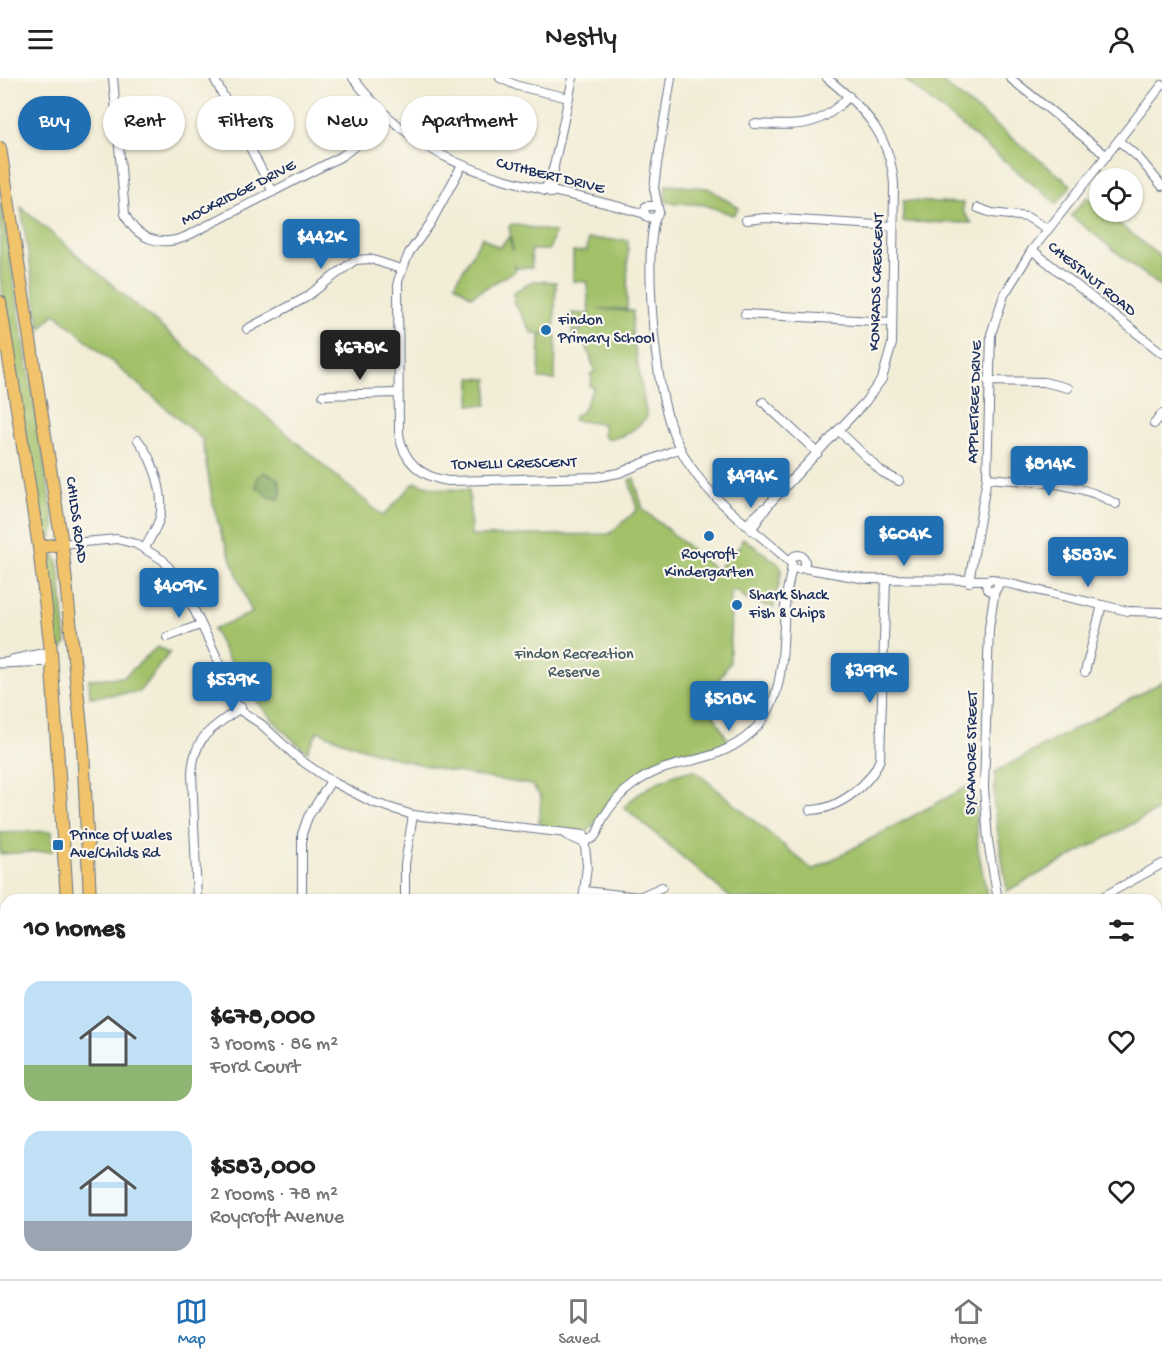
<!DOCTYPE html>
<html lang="en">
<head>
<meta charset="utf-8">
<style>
  :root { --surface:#fff; --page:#f2f2f2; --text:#222; --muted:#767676; --line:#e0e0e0; --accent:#1f6fb2 }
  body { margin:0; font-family:"Gochi Hand",sans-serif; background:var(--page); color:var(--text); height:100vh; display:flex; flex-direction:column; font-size:22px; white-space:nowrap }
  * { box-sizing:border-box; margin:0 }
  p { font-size:20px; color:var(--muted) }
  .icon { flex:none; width:33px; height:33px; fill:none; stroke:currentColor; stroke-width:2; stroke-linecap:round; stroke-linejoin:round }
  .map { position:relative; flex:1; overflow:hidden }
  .drawer { position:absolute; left:0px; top:816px; width:1162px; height:386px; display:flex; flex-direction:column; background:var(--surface); border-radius:18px 18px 0 0; box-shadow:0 2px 4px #0004 }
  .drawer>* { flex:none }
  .top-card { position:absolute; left:18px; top:18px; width:600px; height:54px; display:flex; gap:12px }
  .buttons { position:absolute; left:1089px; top:90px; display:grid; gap:12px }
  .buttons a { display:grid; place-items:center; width:54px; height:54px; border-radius:50%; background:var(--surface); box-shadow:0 2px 4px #0004; font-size:30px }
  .price { position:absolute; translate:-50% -51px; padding:0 14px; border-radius:6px; background:var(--accent); color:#fff; font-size:20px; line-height:39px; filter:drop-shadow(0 2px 3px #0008) }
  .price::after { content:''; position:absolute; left:50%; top:36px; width:18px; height:14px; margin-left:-9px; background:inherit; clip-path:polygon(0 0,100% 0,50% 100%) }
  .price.active { background:#222; color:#fff }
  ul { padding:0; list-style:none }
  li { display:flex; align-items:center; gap:18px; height:150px; padding:0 24px }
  li span { display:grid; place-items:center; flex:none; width:168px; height:120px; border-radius:18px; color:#555 }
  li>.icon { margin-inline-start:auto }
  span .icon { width:72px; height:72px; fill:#fffc; stroke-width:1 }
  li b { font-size:26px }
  h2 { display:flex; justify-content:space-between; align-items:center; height:72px; padding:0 24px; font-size:26px }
  .tag { padding:0 21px; border-radius:27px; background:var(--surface); box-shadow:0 2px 4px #0004; font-size:21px; line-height:54px }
  .tag.active { background:var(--accent); color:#fff }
  header { display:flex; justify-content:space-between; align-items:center; height:78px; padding:0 24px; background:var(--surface); font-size:27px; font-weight:600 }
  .menu { display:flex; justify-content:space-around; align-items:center; height:84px; border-top:2px solid var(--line); background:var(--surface); font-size:16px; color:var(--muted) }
  .menu a { display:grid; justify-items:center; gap:3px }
  .menu .active { color:var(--accent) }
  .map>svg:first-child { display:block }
</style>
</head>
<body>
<header><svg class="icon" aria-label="menu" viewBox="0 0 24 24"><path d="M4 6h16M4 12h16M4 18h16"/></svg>Nestly<svg class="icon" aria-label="person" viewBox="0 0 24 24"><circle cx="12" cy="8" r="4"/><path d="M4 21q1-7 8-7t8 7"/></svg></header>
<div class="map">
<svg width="1162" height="1201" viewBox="0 0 1162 1201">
  <rect width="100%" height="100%" fill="#fbf7ec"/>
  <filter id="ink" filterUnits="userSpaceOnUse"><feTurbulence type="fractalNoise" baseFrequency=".0167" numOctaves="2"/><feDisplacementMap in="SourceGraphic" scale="12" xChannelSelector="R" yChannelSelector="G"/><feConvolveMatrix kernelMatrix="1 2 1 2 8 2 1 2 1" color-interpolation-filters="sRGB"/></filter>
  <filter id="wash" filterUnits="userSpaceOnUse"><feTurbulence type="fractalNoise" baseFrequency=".008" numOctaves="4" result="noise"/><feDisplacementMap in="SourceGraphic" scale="24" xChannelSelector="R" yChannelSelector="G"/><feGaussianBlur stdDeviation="1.35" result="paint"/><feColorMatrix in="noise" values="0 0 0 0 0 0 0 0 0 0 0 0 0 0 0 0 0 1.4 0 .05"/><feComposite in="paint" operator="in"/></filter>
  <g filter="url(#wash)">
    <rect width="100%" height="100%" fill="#f2edd7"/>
    <g fill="#a2c169" stroke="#5e7864" stroke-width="1.5">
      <polygon points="903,0 943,0 943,5 1071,107 1057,126"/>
      <polygon points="666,107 708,110 739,130 733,137 705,127 665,124"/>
      <polygon points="0,119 55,451 50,461 41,453 0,199"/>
      <polygon points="1087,119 1099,130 1100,134 1104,134 1162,180 1162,210 1071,138"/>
      <polygon points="903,123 963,125 963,134 972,145 903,144"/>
      <path d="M21 129 383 438 415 404 439 411 469 412 471 458 609 456 637 432 629 402 634 400 643 431 716 492 740 468 743 460 781 488C783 497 775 518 774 530L747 522 738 513H731L730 584 706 623 729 664C694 679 656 680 626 706 617 714 591 754 585 755 572 757 552 749 539 747L541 719 532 707C458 696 387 683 318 653L307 674C265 640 236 600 213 551L252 535 222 458 213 426 202 361 55 235 40 251Z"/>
      <polygon points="512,146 555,154 549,172 531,172 532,190 516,190 514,185 515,193 471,218 455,206 482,159 499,170 509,159 513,173 509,148"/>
      <path d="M588 161 628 162 627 231H597L633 233 632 255 647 339C635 352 624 360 606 361L603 357V346L573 342 575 337 582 334 594 309 590 308 592 301 590 296 595 293 586 267 576 263V260L585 245 572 257V235L587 236V242L589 239 587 204 573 203V174L587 173Z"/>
      <polygon points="533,203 556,204 554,256 532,255 513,223 515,221 512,215"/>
      <polygon points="540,257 556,258 555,302 539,301"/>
      <polygon points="471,300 488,301 487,327 470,327"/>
      <polygon points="53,474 59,486 66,565 62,571 56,565 53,554 48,482 49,475"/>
      <polygon points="157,569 170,574 139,614 90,619 89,601 124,599"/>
      <polygon points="1162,604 1162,730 1007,813 994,729 995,694"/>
      <path d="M694 692 813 792 974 705 978 771 988 822H733L624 729C644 709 666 697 694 692Z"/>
      <polygon points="52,753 53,773 0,776 0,755"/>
      <polygon points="1162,995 1162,1170 1157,1173 1156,1036"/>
      <polygon points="6,997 6,1196 38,1196 38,1201 0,1201 0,1005"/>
      <polygon points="90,1196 338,1196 330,1201 90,1201"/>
      <polygon points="785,1196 1145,1196 1148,1201 780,1201"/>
    </g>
    <polygon fill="#81a75d" stroke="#4e6b5e" stroke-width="1.5" points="264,394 278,401 282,413 279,421 271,420 256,409 257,399"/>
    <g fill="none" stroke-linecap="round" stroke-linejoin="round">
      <g stroke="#4dbbc6" stroke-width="2">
        <polyline points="1156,1151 1162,1149"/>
        <polyline points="1117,1196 1120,1201"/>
      </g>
    </g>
  </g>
  <g filter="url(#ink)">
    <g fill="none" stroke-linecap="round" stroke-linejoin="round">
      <defs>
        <g id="minor">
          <path d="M113 0 125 136C136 161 160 169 185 159L342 78 359 65 386 37"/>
          <polyline points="214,0 273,114"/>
          <path d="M353 0C438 110 526 100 645 136"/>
          <polyline points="500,0 518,8 569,20"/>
          <polyline points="1010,0 1107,78"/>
          <path d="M754 46C796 47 818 52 849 18"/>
          <polyline points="1119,63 1138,79 1162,108"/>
          <path d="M462 87 430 146 409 175 398 203 399 356C403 383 421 399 448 403L597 399 619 395 680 370"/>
          <polyline points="545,113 554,88 573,0"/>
          <polyline points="551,115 554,92"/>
          <polyline points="656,128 646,128 644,134 647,139 655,140 659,134 654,110 657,86 671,0"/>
          <polyline points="978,130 992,135 1027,139 1048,151"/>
          <path d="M655 140C644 185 655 297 669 343 675 363 685 382 698 399 724 433 761 456 791 485"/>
          <polyline points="746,142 765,140 893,148"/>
          <polyline points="1032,172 1162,275"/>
          <polyline points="745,236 892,244"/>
          <polyline points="247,251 305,220 355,182 370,181 401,191"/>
          <polyline points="988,303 1044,304 1068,310"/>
          <polyline points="323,317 398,315"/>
          <polyline points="763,324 818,375"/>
          <polyline points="1154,346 1162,336"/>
          <polyline points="838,352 882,394 899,403"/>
          <path d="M138 362C153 381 165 415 160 439 157 450 150 460 145 470"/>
          <path d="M987 400C1030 404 1079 403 1116 426"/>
          <polyline points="746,447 764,430"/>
          <path d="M751 452 770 425 865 324 882 301 892 266 894 106C890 57 864 30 827 0"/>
          <polyline points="62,466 117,461 136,466 163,482 182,506 229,605 238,631 261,646 299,681 331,703 372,724 413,737 584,757"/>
          <circle cx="798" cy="484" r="7"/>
          <polyline points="803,490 866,501 988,502"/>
          <circle cx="992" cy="507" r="6"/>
          <polyline points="997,503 1128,533 1162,534"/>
          <polyline points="969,504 987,400 991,256 1004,217 1032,172 1162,7"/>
          <polyline points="995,512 989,550 984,710 988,763 998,822"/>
          <polyline points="167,559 200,547"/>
          <polyline points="1085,594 1102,527"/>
          <path d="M810 732C838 732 871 706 880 681L886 501"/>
          <path d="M566 757 582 764 593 760C600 754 599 747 603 740 611 727 621 715 634 706 660 686 689 686 718 675 788 647 781 588 785 528 786 514 790 501 792 487"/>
          <polyline points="585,813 639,819 662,809"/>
          <path d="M197 822 192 694C195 655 214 650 241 629"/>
          <polyline points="302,822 302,756 308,739 331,703"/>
          <polyline points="405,822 405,786 413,737"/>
          <polyline points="583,822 587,788 584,758"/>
          <polyline points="1097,822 1162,786"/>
          <polyline points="0,858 6,860"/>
          <polyline points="457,1196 458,1196"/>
          <polyline points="510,1201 510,1196"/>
          <polyline points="641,1201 651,1196"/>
          <polyline points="767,1201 772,1196"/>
        </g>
        <g id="tertiary">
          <polyline points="12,582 51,574"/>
          <polyline points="0,585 52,583"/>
        </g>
        <g id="primary">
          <polyline points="0,70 62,466 83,668 90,822"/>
          <polyline points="0,224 39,469 51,574 67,822"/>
          <polyline points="39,469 62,466"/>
          <polyline points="55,1201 55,1196"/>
          <polyline points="83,1201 83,1196"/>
        </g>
      </defs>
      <use href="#minor" stroke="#667288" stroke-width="10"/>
      <use href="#tertiary" stroke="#667288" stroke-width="11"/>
      <use href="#primary" stroke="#667288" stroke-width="14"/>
      <use href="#minor" stroke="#fff" stroke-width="8"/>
      <use href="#tertiary" stroke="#fff" stroke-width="9"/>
      <use href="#primary" stroke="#f1c36a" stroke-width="12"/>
    </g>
  </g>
  <g fill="#1f6fb2" stroke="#fbf7ec" stroke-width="2">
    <circle cx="546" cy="252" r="6"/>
    <circle cx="709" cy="458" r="6"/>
    <circle cx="737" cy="527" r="6"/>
    <rect x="52" y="761" width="12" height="12" rx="3"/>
  </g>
  <g text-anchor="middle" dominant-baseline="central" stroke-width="4.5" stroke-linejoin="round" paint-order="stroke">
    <g font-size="16" fill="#1b2f5e" stroke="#fbf7ec">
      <text transform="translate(550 99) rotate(14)">CUTHBERT DRIVE</text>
      <text transform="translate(239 116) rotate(-27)">MOCKRIDGE DRIVE</text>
      <text transform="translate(1091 202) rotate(39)">CHESTNUT ROAD</text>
      <text transform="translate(878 204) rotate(-88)">KONRADS CRESCENT</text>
      <text transform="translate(976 324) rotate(-88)">APPLETREE DRIVE</text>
      <text transform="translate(514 387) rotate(-1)">TONELLI CRESCENT</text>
      <text transform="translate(75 442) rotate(82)">CHILDS ROAD</text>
      <text transform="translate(973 675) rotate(-89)">SYCAMORE STREET</text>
    </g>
    <g font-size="16" fill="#1b2f5e" stroke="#fbf7ec" text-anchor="start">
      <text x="558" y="243">Findon<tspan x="558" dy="18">Primary School</tspan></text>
      <text x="709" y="477" text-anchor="middle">Roycroft<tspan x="709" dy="18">Kindergarten</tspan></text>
      <text x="749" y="518">Shark Shack<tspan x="749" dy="18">Fish &amp; Chips</tspan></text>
      <text x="70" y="758">Prince Of Wales<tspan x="70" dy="18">Ave/Childs Rd</tspan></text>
    </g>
    <g font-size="16" fill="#445b61" stroke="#fbf7ec">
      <text x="574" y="577">Findon Recreation<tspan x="574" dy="18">Reserve</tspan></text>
    </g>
  </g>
</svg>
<div class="buttons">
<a><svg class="icon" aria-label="locate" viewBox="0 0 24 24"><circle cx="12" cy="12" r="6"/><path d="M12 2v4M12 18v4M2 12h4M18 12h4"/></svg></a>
</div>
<b class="price" style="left:321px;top:192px">$442K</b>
<b class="price active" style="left:360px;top:303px">$678K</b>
<b class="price" style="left:1049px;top:419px">$814K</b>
<b class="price" style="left:751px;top:431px">$494K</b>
<b class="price" style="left:904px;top:489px">$604K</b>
<b class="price" style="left:1088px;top:510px">$583K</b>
<b class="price" style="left:179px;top:541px">$409K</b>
<b class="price" style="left:870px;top:626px">$399K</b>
<b class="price" style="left:232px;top:635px">$539K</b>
<b class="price" style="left:729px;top:654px">$518K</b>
<div class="top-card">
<a class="tag active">Buy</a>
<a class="tag">Rent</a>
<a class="tag">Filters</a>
<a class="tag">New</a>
<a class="tag">Apartment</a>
</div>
<section class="drawer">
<h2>10 homes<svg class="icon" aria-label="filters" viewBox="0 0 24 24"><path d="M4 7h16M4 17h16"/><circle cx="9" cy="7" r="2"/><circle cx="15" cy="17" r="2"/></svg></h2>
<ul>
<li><span style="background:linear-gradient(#bfe0f5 70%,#8fb573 0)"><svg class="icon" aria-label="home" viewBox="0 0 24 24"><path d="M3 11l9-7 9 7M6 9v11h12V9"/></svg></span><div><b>$678,000</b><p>3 rooms · 86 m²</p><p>Ford Court</p></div><svg class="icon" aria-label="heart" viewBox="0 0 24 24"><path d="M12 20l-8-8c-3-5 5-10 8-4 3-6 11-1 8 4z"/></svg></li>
<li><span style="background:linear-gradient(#bfe0f5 75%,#9aa5b1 0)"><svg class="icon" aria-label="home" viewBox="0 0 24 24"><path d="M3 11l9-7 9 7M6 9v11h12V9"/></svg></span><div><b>$583,000</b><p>2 rooms · 78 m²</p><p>Roycroft Avenue</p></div><svg class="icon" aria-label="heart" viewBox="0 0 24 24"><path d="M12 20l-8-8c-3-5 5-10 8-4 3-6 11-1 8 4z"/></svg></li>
</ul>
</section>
</div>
<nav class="menu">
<a class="active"><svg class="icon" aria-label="map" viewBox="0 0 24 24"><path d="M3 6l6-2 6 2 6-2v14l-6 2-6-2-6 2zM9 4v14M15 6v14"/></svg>Map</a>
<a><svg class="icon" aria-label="saved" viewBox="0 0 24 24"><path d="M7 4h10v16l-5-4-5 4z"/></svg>Saved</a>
<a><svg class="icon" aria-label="home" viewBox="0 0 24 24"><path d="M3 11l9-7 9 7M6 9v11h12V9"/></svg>Home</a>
</nav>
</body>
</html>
